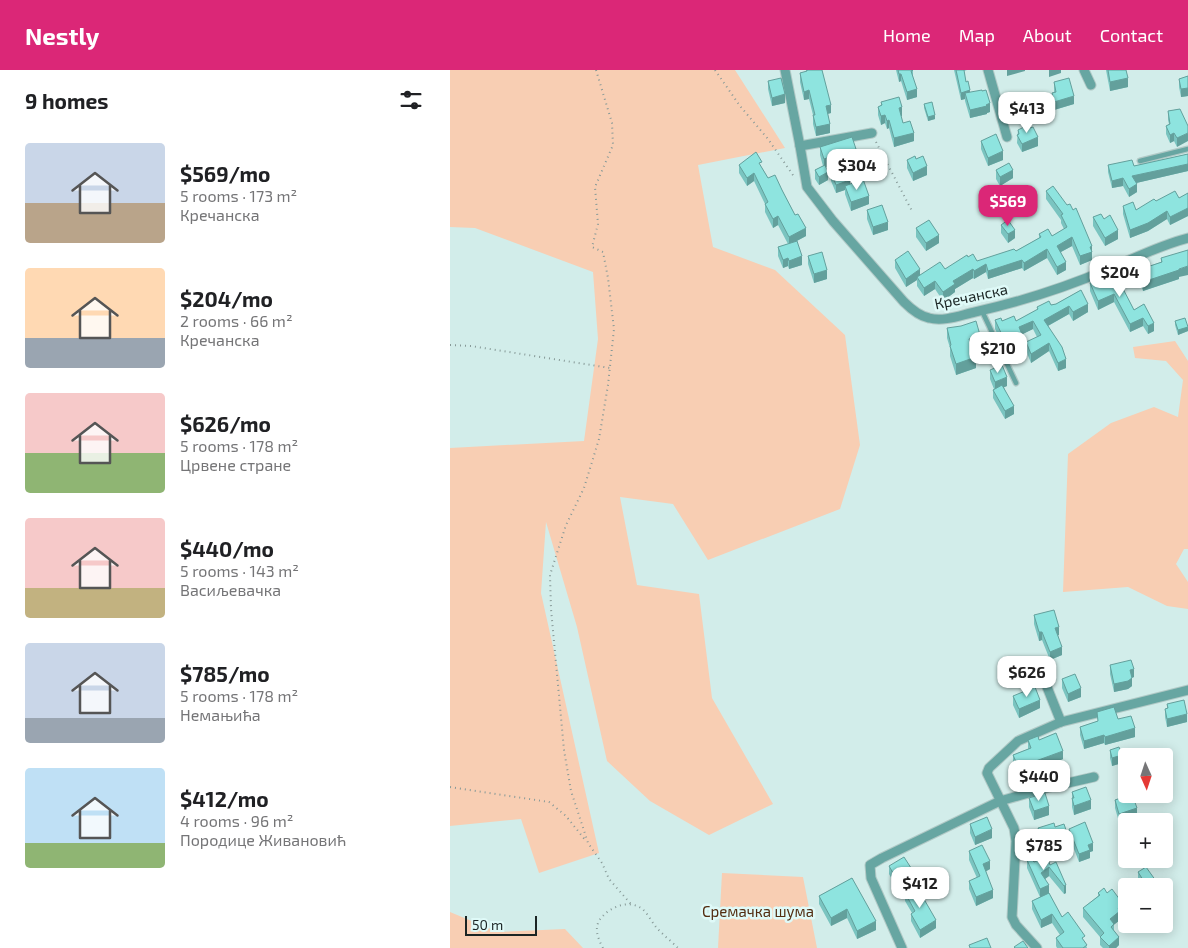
<!DOCTYPE html>
<html lang="en">
<head>
<meta charset="utf-8">
<style>
  :root { --surface:#fff; --page:#f2f2f2; --text:#202124; --muted:#757577; --accent:#db2777 }
  body { margin:0; font-family:"Exo 2",sans-serif; background:var(--page); color:var(--text); height:100vh; display:flex; flex-direction:column; font-size:19px; white-space:nowrap }
  * { box-sizing:border-box; margin:0 }
  p { font-size:16px; color:var(--muted) }
  .icon { flex:none; width:28px; height:28px; fill:none; stroke:currentColor; stroke-width:2; stroke-linecap:round; stroke-linejoin:round }
  .map { position:relative; flex:1; overflow:hidden }
  .side { display:flex; flex-direction:column; background:var(--surface); width:450px }
  .side>* { flex:none }
  .needle { width:32px; rotate:177deg }
  .controls { position:absolute; left:668px; top:678px; display:grid; gap:10px }
  .controls a { display:grid; place-items:center; width:55px; height:55px; border-radius:5px; background:var(--surface); box-shadow:0 2px 12px #0003; font-size:25px }
  .scale { position:absolute; left:15px; bottom:12px; width:72px; box-sizing:border-box; padding-left:5px; border:2px solid #1b2524; border-top:0; font-size:14px; line-height:18px; white-space:nowrap; color:#1b2524; -webkit-text-stroke:4px #dffaf8; paint-order:stroke }
  .price { position:absolute; translate:-50% -42px; padding:0 11px; border-radius:10px; background:#fff; color:#222; font-size:16px; line-height:32px; filter:drop-shadow(0 1px 2px #0008) }
  .price::after { content:''; position:absolute; left:50%; top:30px; width:15px; height:11px; margin-left:-8px; background:inherit; clip-path:polygon(0 0,100% 0,50% 100%) }
  .price.selected { background:var(--accent); color:#fff }
  ul { padding:0; list-style:none }
  li { display:flex; align-items:center; gap:15px; height:125px; padding:0 25px }
  li span { display:grid; place-items:center; flex:none; width:140px; height:100px; border-radius:5px; color:#555 }
  li>.icon { margin-inline-start:auto }
  span .icon { width:60px; height:60px; fill:#fffc; stroke-width:1 }
  li b { font-size:21px }
  h2 { display:flex; justify-content:space-between; align-items:center; height:60px; padding:0 25px; font-size:21px }
  header { display:flex; align-items:center; gap:30px; box-sizing:border-box; height:70px; padding:0 25px; background:var(--accent); color:#fff }
  header strong { font-size:24px }
  nav { display:flex; gap:28px; margin-inline-start:auto; font-size:18px }
  main { display:flex; flex:1; min-height:0 }
  .map>svg:first-child { display:block }
</style>
</head>
<body>
<header>
<strong>Nestly</strong>
<nav><a>Home</a><a>Map</a><a>About</a><a>Contact</a></nav>
</header>
<main>
<section class="side">
<h2>9 homes<svg class="icon" aria-label="filters" viewBox="0 0 24 24"><path d="M4 7h16M4 17h16"/><circle cx="9" cy="7" r="2"/><circle cx="15" cy="17" r="2"/></svg></h2>
<ul>
<li><span style="background:linear-gradient(#c9d6e8 60%,#b9a48a 0)"><svg class="icon" aria-label="home" viewBox="0 0 24 24"><path d="M3 11l9-7 9 7M6 9v11h12V9"/></svg></span><div><b>$569/mo</b><p>5 rooms · 173 m²</p><p>Кречанска</p></div></li>
<li><span style="background:linear-gradient(#ffd9b3 70%,#9aa5b1 0)"><svg class="icon" aria-label="home" viewBox="0 0 24 24"><path d="M3 11l9-7 9 7M6 9v11h12V9"/></svg></span><div><b>$204/mo</b><p>2 rooms · 66 m²</p><p>Кречанска</p></div></li>
<li><span style="background:linear-gradient(#f6c9c9 60%,#8fb573 0)"><svg class="icon" aria-label="home" viewBox="0 0 24 24"><path d="M3 11l9-7 9 7M6 9v11h12V9"/></svg></span><div><b>$626/mo</b><p>5 rooms · 178 m²</p><p>Црвене стране</p></div></li>
<li><span style="background:linear-gradient(#f6c9c9 70%,#c2b280 0)"><svg class="icon" aria-label="home" viewBox="0 0 24 24"><path d="M3 11l9-7 9 7M6 9v11h12V9"/></svg></span><div><b>$440/mo</b><p>5 rooms · 143 m²</p><p>Васиљевачка</p></div></li>
<li><span style="background:linear-gradient(#c9d6e8 75%,#9aa5b1 0)"><svg class="icon" aria-label="home" viewBox="0 0 24 24"><path d="M3 11l9-7 9 7M6 9v11h12V9"/></svg></span><div><b>$785/mo</b><p>5 rooms · 178 m²</p><p>Немањића</p></div></li>
<li><span style="background:linear-gradient(#bfe0f5 75%,#8fb573 0)"><svg class="icon" aria-label="home" viewBox="0 0 24 24"><path d="M3 11l9-7 9 7M6 9v11h12V9"/></svg></span><div><b>$412/mo</b><p>4 rooms · 96 m²</p><p>Породице Живановић</p></div></li>
</ul>
</section>
<div class="map">
<svg width="738" height="878" viewBox="0 0 738 878">
  <rect width="100%" height="100%" fill="#d2edea"/>
  <g fill="#f8ceb3">
    <polygon points="0,0 285,0 335,78 248,95 263,177 325,200 395,265 410,375 390,439 258,490 223,434 170,427 187,515 249,524 262,628 323,734 259,765 200,731 157,691 127,557 96,452 91,523 149,783 89,803 71,749 0,756 0,378 134,371 148,269 143,202 25,158 0,157"/>
    <polygon points="725,271 738,291 738,479 734,479 726,494 738,512 738,539 717,536 678,517 613,522 618,384 661,353 704,337 728,347 733,310 716,291 685,288 683,277"/>
    <polygon points="272,803 353,807 367,878 268,878"/>
    <polygon points="0,842 48,862 115,859 133,878 0,878"/>
  </g>
  <g fill="none" stroke-linecap="round" stroke-linejoin="round">
    <defs>
      <g id="service">
        <polyline points="690,91 738,79"/>
        <polyline points="532,241 566,313"/>
      </g>
      <g id="minor">
        <polyline points="335,0 350,76"/>
        <polyline points="538,0 557,67"/>
        <polyline points="634,0 641,15"/>
        <path d="M422 63 350 76 357 117 383 151 454 232C461 239 469 246 479 248 494 252 511 245 525 242 569 232 614 218 656 200 683 189 710 175 738 168"/>
        <polyline points="589,597 611,652"/>
        <polyline points="452,878 421,808 420,795 432,788 550,731 596,718 644,707"/>
        <polyline points="587,878 566,855 562,847 566,771 564,758 537,703 539,698 568,671 611,652 738,620"/>
      </g>
    </defs>
    <use href="#service" stroke="#b1c9c6" stroke-width="7"/>
    <use href="#minor" stroke="#b1c9c6" stroke-width="11"/>
    <g stroke="#869997" stroke-width="2" stroke-dasharray="1 4" stroke-linecap="butt">
      <polyline points="146,0 162,53 163,75 145,117 148,154 142,177 153,182 158,208 164,259 158,315 149,369 134,418 116,455 100,505 101,539 114,680 121,721 138,773 152,793 159,809 181,834"/>
      <polyline points="265,0 290,36 318,69 345,108"/>
      <polyline points="426,72 463,143"/>
      <polyline points="0,275 21,276 160,298"/>
      <polyline points="0,717 99,732 116,746 136,771"/>
      <path d="M153 878C147 867 143 855 153 846 162 836 179 830 191 838 197 842 201 851 206 857 212 864 221 871 228 878"/>
    </g>
    <use href="#service" stroke="#67a6a2" stroke-width="4.5"/>
    <use href="#minor" stroke="#67a6a2" stroke-width="9"/>
  </g>
  <g fill="#7ac4c0" fill-rule="evenodd">
    <polygon points="356,0 372,0 381,43 378,44 380,63 366,66 363,54 363,45 359,29 354,30 350,12 350,3 356,2"/>
    <polygon points="446,0 463,0 463,8 467,27 457,30 451,11 449,12"/>
    <polygon points="504,0 517,0 514,1 516,12 520,22 540,42 537,43 537,44 520,48 515,31 515,29 511,30"/>
    <polygon points="656,0 676,0 678,17 660,21"/>
    <polygon points="738,6 738,26 731,27 729,17 729,9"/>
    <polygon points="318,11 335,33 322,36 318,19"/>
    <polygon points="604,12 624,34 604,40 602,31 602,23 604,22"/>
    <polygon points="431,32 452,46 451,46 453,53 464,71 444,77 439,58 437,59 435,53 431,55 428,45 428,37 431,35"/>
    <polygon points="474,34 485,49 478,51 474,38"/>
    <polygon points="730,39 727,77 724,71 720,73 716,64 716,56 719,54 718,50 718,41"/>
    <polygon points="568,60 588,76 572,82 567,73"/>
    <polygon points="531,71 553,90 538,96 531,79"/>
    <polygon points="370,77 406,87 376,97 378,110 369,115 365,109 365,100 373,96 370,85"/>
    <polygon points="738,84 738,101 686,113 687,122 679,127 673,116 662,118 658,102 658,95 684,96"/>
    <polygon points="466,89 477,105 463,111 457,98 457,90"/>
    <polygon points="415,90 430,104 418,108 415,99"/>
    <polygon points="289,95 312,98 318,108 332,120 356,166 347,171 352,195 339,199 338,196 333,198 328,186 328,177 338,174 328,155 323,158 315,142 315,134 304,111 297,116 289,103"/>
    <polygon points="546,100 563,108 550,116 546,109"/>
    <polygon points="381,102 400,114 419,134 401,141 395,124 395,120 386,123 381,111"/>
    <polygon points="596,121 642,176 642,190 630,195 622,176 611,182 616,200 607,205 597,188 574,201 572,198 538,209 536,202 524,209 523,208 505,219 505,222 493,231 485,219 474,226 467,216 467,210 456,217 445,198 445,190 470,205 495,199 518,187 527,191 566,181 589,168 589,164 602,166 614,159 611,153 611,150 596,129"/>
    <polygon points="738,123 738,146 720,155 717,149 698,161 680,168 673,144 673,136 686,140 706,131 729,128"/>
    <polygon points="417,140 438,160 423,165 417,149"/>
    <polygon points="643,147 654,149 668,169 655,176 643,156"/>
    <polygon points="551,155 565,168 558,173 551,163"/>
    <polygon points="466,158 489,173 476,181 466,167"/>
    <polygon points="358,186 377,209 364,213 358,194"/>
    <polygon points="711,188 729,207 729,209 693,221 688,208 688,200 711,192"/>
    <polygon points="640,213 672,217 684,240 694,234 704,261 698,264 693,256 680,262 664,232 648,240 640,221"/>
    <path d="M631 220 638 242 623 251 619 244 598 256 616 298 608 301 599 281 581 293 577 283V285L561 292 545 259V250L566 251 587 240V237L606 234ZM583 259 587 267 576 273 572 264Z"/>
    <polygon points="725,251 738,257 738,261 728,265 725,255"/>
    <polygon points="497,258 530,276 523,278 526,298 506,305 500,286 500,278 497,268"/>
    <polygon points="540,300 557,316 554,317 564,344 555,349 543,328 543,320 544,319 540,309"/>
    <polygon points="584,545 609,565 608,565 612,585 600,590 592,570 589,571 584,554"/>
    <polygon points="660,595 684,607 682,608 682,616 678,619 664,622 660,604"/>
    <polygon points="612,609 631,627 618,632 612,618"/>
    <polygon points="563,626 590,638 569,648 563,635"/>
    <polygon points="717,634 737,652 717,657 715,647 715,639 717,639"/>
    <polygon points="647,642 668,649 685,667 655,675 654,673 634,679 630,665 630,657 648,651"/>
    <polygon points="578,670 589,670 613,689 585,700 585,706 571,712 563,693 563,685 578,679"/>
    <polygon points="660,680 672,693 662,696 660,688"/>
    <polygon points="673,703 676,703 676,724 687,724 682,725 687,746 669,752 665,738 665,730 676,726 673,712"/>
    <polygon points="622,722 641,739 624,745 622,737"/>
    <polygon points="579,728 599,745 584,750 579,737"/>
    <polygon points="520,754 542,768 525,775 520,763"/>
    <polygon points="605,757 617,770 593,779 588,765 588,758"/>
    <polygon points="619,759 643,781 640,782 640,788 629,792 619,766"/>
    <polygon points="519,781 540,799 536,801 543,828 526,836 519,819 519,811 527,808 519,790"/>
    <polygon points="577,790 584,792 600,795 616,815 616,823 614,824 599,806 595,809 599,824 612,847 635,872 637,878 607,878 606,876 606,868 610,865 602,853 591,858 582,839 582,831 590,827 577,798"/>
    <polygon points="439,796 463,810 452,816 450,814 446,817 439,804"/>
    <polygon points="688,802 706,816 692,816 688,811"/>
    <polygon points="402,808 426,860 407,869 397,848 381,856 369,834 369,826"/>
    <polygon points="455,823 486,858 470,868 461,851 461,844 462,843 455,831"/>
    <polygon points="648,823 673,842 670,844 670,850 664,854 664,861 669,875 666,878 653,878 650,875 650,867 633,847 633,838 648,826"/>
  </g>
  <g fill="#63a09c">
    <polygon points="557,0 575,0 575,1 557,6"/>
    <polygon points="599,0 611,0 611,3 599,7"/>
    <polygon points="449,4 451,4 451,11 449,12"/>
    <polygon points="678,8 678,17 660,21 660,12"/>
    <polygon points="738,18 738,26 731,27 731,19"/>
    <polygon points="467,19 467,27 457,30 457,22"/>
    <polygon points="359,20 359,29 354,30 354,22"/>
    <polygon points="520,20 520,27 515,23 515,29 511,30 511,23"/>
    <polygon points="335,24 335,33 322,36 322,28"/>
    <polygon points="624,26 624,34 604,40 604,32"/>
    <polygon points="540,33 540,42 537,43 537,44 520,48 520,40"/>
    <polygon points="381,35 381,43 376,44 376,36"/>
    <polygon points="452,37 452,46 449,47 449,38"/>
    <polygon points="435,45 435,53 431,55 431,46"/>
    <polygon points="485,45 485,49 478,51 478,47"/>
    <polygon points="439,50 439,58 437,59 437,51"/>
    <polygon points="380,54 380,63 366,66 366,57"/>
    <polygon points="464,63 464,71 444,77 444,68"/>
    <polygon points="724,63 724,71 720,73 720,65"/>
    <polygon points="738,63 738,71 727,77 727,68"/>
    <polygon points="588,67 588,76 572,82 572,74"/>
    <polygon points="406,79 406,87 374,98 374,89"/>
    <polygon points="553,81 553,90 538,96 538,88"/>
    <polygon points="738,94 738,101 682,114 682,106"/>
    <polygon points="430,96 430,104 418,108 418,100"/>
    <polygon points="477,96 477,105 463,111 463,103"/>
    <polygon points="563,100 563,108 550,116 550,107"/>
    <polygon points="378,102 378,110 369,115 369,107"/>
    <polygon points="304,103 304,111 297,116 297,108"/>
    <polygon points="673,108 673,116 662,118 662,111"/>
    <polygon points="400,110 400,118 395,116 395,120 386,123 386,115"/>
    <polygon points="687,114 687,122 679,127 679,119"/>
    <polygon points="419,126 419,134 401,141 401,132"/>
    <polygon points="738,138 738,146 720,155 720,147"/>
    <polygon points="717,141 717,149 698,161 680,168 680,160"/>
    <polygon points="328,146 328,155 323,158 323,149"/>
    <polygon points="438,152 438,160 423,165 423,157"/>
    <polygon points="356,158 356,166 339,175 339,167"/>
    <polygon points="565,160 565,168 558,173 558,164"/>
    <polygon points="668,160 668,169 655,176 655,168"/>
    <polygon points="489,165 489,173 476,181 476,173"/>
    <polygon points="622,167 622,176 607,184 607,176"/>
    <polygon points="642,176 642,190 630,195 630,186 640,177"/>
    <polygon points="597,179 597,188 574,201 574,193"/>
    <polygon points="352,186 352,195 339,199 339,191"/>
    <polygon points="338,188 338,196 333,198 333,190"/>
    <polygon points="572,190 572,198 538,209 538,201"/>
    <polygon points="616,192 616,200 607,205 607,197"/>
    <polygon points="536,194 536,202 524,209 524,201"/>
    <polygon points="738,196 738,205 729,207 729,209 693,221 693,212"/>
    <polygon points="470,199 470,208 467,207 467,210 456,217 456,209"/>
    <polygon points="523,199 523,208 505,219 505,222 493,231 493,222 503,211"/>
    <polygon points="377,200 377,209 364,213 364,204"/>
    <polygon points="672,210 672,218 669,211"/>
    <polygon points="485,211 485,219 474,226 474,218"/>
    <polygon points="664,224 664,232 648,240 648,231"/>
    <polygon points="638,234 638,242 623,251 623,242"/>
    <polygon points="619,236 619,244 594,258 594,250"/>
    <polygon points="693,248 693,256 680,262 680,254"/>
    <polygon points="583,251 583,259 569,266 569,257"/>
    <polygon points="704,253 704,261 698,264 698,256"/>
    <polygon points="738,257 738,261 728,265 728,260"/>
    <polygon points="530,265 530,276 519,280 519,269"/>
    <polygon points="599,273 599,281 581,293 581,284"/>
    <polygon points="577,277 577,285 561,292 561,284"/>
    <polygon points="526,287 526,298 506,305 506,294"/>
    <polygon points="616,289 616,298 608,301 608,293"/>
    <polygon points="557,307 557,316 545,321 545,312"/>
    <polygon points="564,336 564,344 555,349 555,341"/>
    <polygon points="609,557 609,565 605,566 605,558"/>
    <polygon points="589,562 592,562 592,570 589,571"/>
    <polygon points="612,577 612,585 600,590 600,582"/>
    <polygon points="684,599 684,607 680,608 680,600"/>
    <polygon points="682,608 682,616 678,619 664,622 664,614"/>
    <polygon points="631,618 631,627 618,632 618,624"/>
    <polygon points="590,630 590,638 569,648 569,639"/>
    <polygon points="737,644 737,652 717,657 717,649"/>
    <polygon points="685,658 685,667 655,675 655,667"/>
    <polygon points="654,665 654,673 634,679 634,671"/>
    <polygon points="613,681 613,689 585,700 585,706 571,712 571,703 583,692"/>
    <polygon points="672,685 672,693 662,696 662,688"/>
    <polygon points="641,730 641,739 624,745 624,736"/>
    <polygon points="599,736 599,745 584,750 584,741"/>
    <polygon points="687,738 687,746 669,752 669,744"/>
    <polygon points="542,759 542,768 525,775 525,767"/>
    <polygon points="617,763 617,770 593,779 593,771"/>
    <polygon points="643,773 643,781 640,782 640,788 629,792 629,784 638,775"/>
    <polygon points="540,791 540,799 533,803 533,794"/>
    <polygon points="599,797 599,806 591,812 591,803"/>
    <polygon points="463,801 463,810 452,816 452,808"/>
    <polygon points="450,806 450,814 446,817 446,808"/>
    <polygon points="706,811 706,816 698,816"/>
    <polygon points="599,815 599,824 590,828 590,819"/>
    <polygon points="616,815 616,823 614,824 614,816"/>
    <polygon points="543,820 543,828 526,836 526,827"/>
    <polygon points="673,834 673,842 670,844 670,850 660,858 660,849 668,838"/>
    <polygon points="397,839 397,848 381,856 381,848"/>
    <polygon points="602,844 602,853 591,858 591,850"/>
    <polygon points="486,850 486,858 470,868 470,860"/>
    <polygon points="426,851 426,860 407,869 407,861"/>
    <polygon points="669,867 669,875 666,878 659,878 659,876"/>
  </g>
  <g fill="#8ee4df" stroke="#63a09c">
    <polygon points="357,0 372,0 381,35 376,36 380,54 366,57 363,45 365,45 359,20 354,22 350,3 357,1"/>
    <polygon points="448,0 463,0 461,1 467,19 457,22 451,4 449,4"/>
    <polygon points="506,0 514,0 516,12 518,11 520,20 511,23"/>
    <polygon points="658,0 676,0 678,8 660,12"/>
    <polygon points="738,6 738,18 731,19 729,9"/>
    <polygon points="331,8 335,24 322,28 318,11"/>
    <polygon points="619,8 624,26 604,32 602,23 606,22 604,12"/>
    <polygon points="532,20 532,21 536,20 540,33 536,35 537,36 520,40 515,23"/>
    <polygon points="449,27 452,37 449,38 453,53 460,51 464,63 444,68 439,50 437,51 435,45 431,46 428,37 432,35 431,32"/>
    <polygon points="482,32 485,45 478,47 474,34"/>
    <polygon points="730,39 738,56 738,63 727,68 724,63 720,65 716,56 720,54 718,41"/>
    <polygon points="578,55 580,58 583,57 588,67 572,74 567,65 569,64 568,60"/>
    <polygon points="546,64 553,81 538,88 531,71"/>
    <polygon points="402,67 406,79 374,89 370,77"/>
    <polygon points="306,82 312,92 309,93 318,108 325,105 332,120 345,145 348,144 356,158 339,167 328,146 323,149 315,134 318,132 304,103 297,108 289,95"/>
    <polygon points="738,84 738,94 682,106 687,114 679,119 673,108 662,111 658,95 682,90 684,96"/>
    <polygon points="427,86 430,96 418,100 415,90"/>
    <polygon points="465,86 466,89 473,86 477,96 463,103 457,90"/>
    <polygon points="559,93 563,100 550,107 546,100"/>
    <polygon points="375,95 378,102 369,107 365,100"/>
    <polygon points="395,97 400,110 386,115 381,102"/>
    <polygon points="413,109 419,126 401,132 395,116"/>
    <polygon points="603,116 617,135 620,134 623,140 626,138 642,176 640,177 642,182 630,186 622,167 607,176 616,192 607,197 597,179 574,193 572,190 538,201 536,194 524,201 523,199 503,211 505,214 493,222 485,211 474,218 467,207 490,192 495,199 517,185 518,187 523,184 527,191 564,179 566,181 591,167 589,164 598,159 602,166 617,157 611,145 613,144 596,121"/>
    <polygon points="725,121 729,128 738,123 738,138 720,147 717,141 698,153 680,160 673,136 683,132 686,140 704,129 706,131"/>
    <polygon points="432,135 438,152 423,157 417,140"/>
    <polygon points="651,144 654,149 660,145 668,160 655,168 643,147"/>
    <polygon points="479,150 489,165 476,173 466,158"/>
    <polygon points="558,150 565,160 558,164 551,155"/>
    <polygon points="347,171 352,186 339,191 338,188 333,190 328,177"/>
    <polygon points="738,180 738,196 729,199 729,200 693,212 688,200 712,192 711,188"/>
    <polygon points="458,181 470,199 456,209 445,190"/>
    <polygon points="372,182 377,200 364,204 358,186"/>
    <polygon points="665,201 666,204 668,203 672,210 669,211 684,240 694,234 704,253 698,256 693,248 680,254 664,224 648,231 640,213"/>
    <polygon points="631,220 638,234 623,242 619,236 594,250 612,277 616,289 608,293 599,273 581,284 576,272 591,265 583,251 569,257 577,277 561,284 545,250 551,248 552,251 564,246 566,251 588,239 587,237 599,231 601,235 606,234"/>
    <polygon points="735,248 738,257 728,260 725,251"/>
    <polygon points="526,251 530,265 519,269 526,287 506,294 500,276 501,275 497,258 511,256"/>
    <polygon points="552,295 557,307 545,312 540,300"/>
    <polygon points="552,315 564,336 555,341 543,320"/>
    <polygon points="604,540 609,557 605,558 612,577 600,582 592,562 589,562 584,545"/>
    <polygon points="681,590 684,599 680,600 682,608 678,611 664,614 660,595"/>
    <polygon points="625,604 631,618 618,624 612,609"/>
    <polygon points="585,617 590,630 569,639 563,626"/>
    <polygon points="734,630 737,644 717,649 715,639 718,638 717,634"/>
    <polygon points="664,637 668,649 681,646 685,658 655,667 654,665 634,671 630,657 648,651 647,642"/>
    <polygon points="606,663 613,681 583,692 585,698 571,703 563,685 581,678 578,670 588,666 589,670"/>
    <polygon points="669,677 672,685 662,688 660,680"/>
    <polygon points="673,703 676,703 676,717"/>
    <polygon points="636,717 641,730 624,736 622,728 624,728 622,722"/>
    <polygon points="595,723 599,736 584,741 579,728"/>
    <polygon points="682,724 687,738 669,744 665,730"/>
    <polygon points="537,747 542,759 525,767 520,754"/>
    <polygon points="635,752 643,773 638,775 640,780 629,784 619,759"/>
    <polygon points="604,753 605,757 614,754 617,763 593,771 588,758"/>
    <polygon points="532,775 540,791 533,794 543,820 526,827 519,811 530,806 519,781"/>
    <polygon points="597,786 600,795 606,792 616,815 614,816 599,797 591,803 599,815 590,819 577,790 581,788 584,792"/>
    <polygon points="454,787 463,801 452,808 450,806 446,808 439,796"/>
    <polygon points="696,797 706,811 698,816 697,816 688,802"/>
    <polygon points="402,808 426,851 407,861 397,839 381,848 369,826"/>
    <polygon points="467,817 486,850 470,860 461,844 465,841 455,823"/>
    <polygon points="654,818 657,823 662,819 673,834 668,838 670,841 660,849 664,854 661,857 669,867 659,876 650,867 654,863 633,838 650,825 648,823"/>
    <polygon points="599,823 612,847 618,842 635,866 632,868 637,875 633,878 613,878 606,868 614,862 602,844 591,850 582,831"/>
    <polygon points="537,868 541,878 520,878 519,875"/>
    <polygon points="573,871 578,878 565,878 564,877"/>
  </g>
  <g text-anchor="middle" dominant-baseline="central" stroke-width="5" stroke-linejoin="round" paint-order="stroke">
    <g font-size="15" fill="#1b2524" stroke="#dffaf8">
      <text transform="translate(521 226) rotate(-12)">Кречанска</text>
    </g>
    <g font-size="15" fill="#532d11" stroke="#dffaf8">
      <text x="308" y="841">Сремачка шума</text>
    </g>
  </g>
</svg>
<div class="controls">
<a><svg class="needle" viewBox="-14 -14 28 28"><path d="M0-13l5 13h-10z" fill="#e53935"/><path d="M0 13l5-13h-10z" fill="#757577"/></svg></a>
<a>+</a>
<a>−</a>
</div>
<div class="scale">50 m</div>
<b class="price" style="left:577px;top:64px">$413</b>
<b class="price" style="left:407px;top:121px">$304</b>
<b class="price selected" style="left:558px;top:157px">$569</b>
<b class="price" style="left:670px;top:228px">$204</b>
<b class="price" style="left:548px;top:304px">$210</b>
<b class="price" style="left:577px;top:628px">$626</b>
<b class="price" style="left:589px;top:732px">$440</b>
<b class="price" style="left:594px;top:801px">$785</b>
<b class="price" style="left:470px;top:839px">$412</b>
</div>
</main>
</body>
</html>
